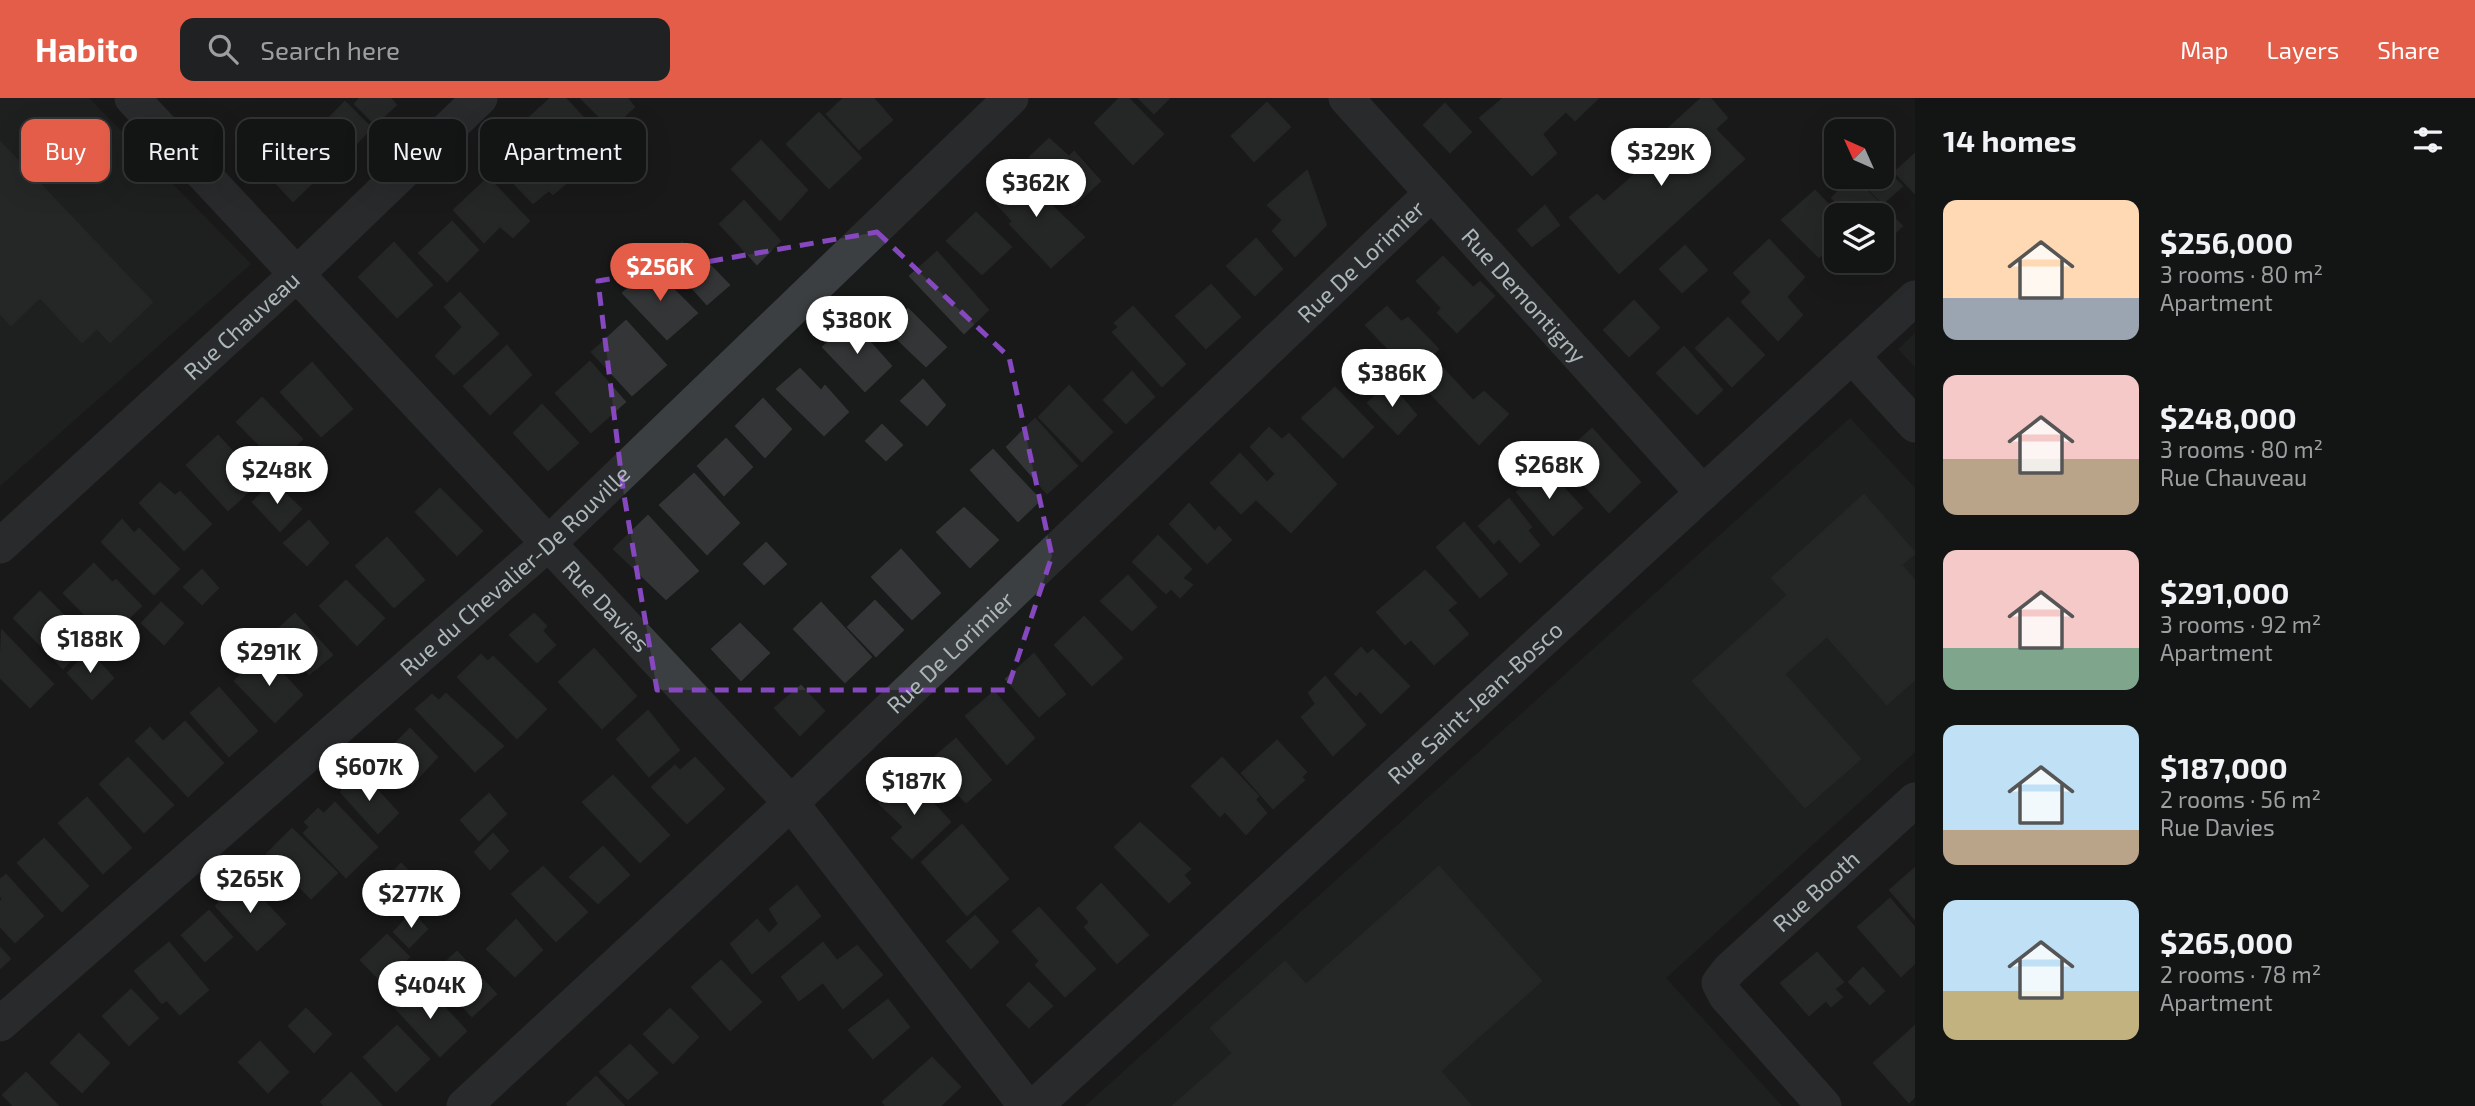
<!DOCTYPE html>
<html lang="en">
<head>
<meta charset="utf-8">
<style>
  :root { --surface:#131414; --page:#202122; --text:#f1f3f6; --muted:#9d9ea0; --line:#323334; --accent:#e35d48 }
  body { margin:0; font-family:"Exo 2",sans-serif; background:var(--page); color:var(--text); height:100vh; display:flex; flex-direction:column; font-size:26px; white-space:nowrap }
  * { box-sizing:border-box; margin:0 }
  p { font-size:23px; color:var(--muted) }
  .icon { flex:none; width:38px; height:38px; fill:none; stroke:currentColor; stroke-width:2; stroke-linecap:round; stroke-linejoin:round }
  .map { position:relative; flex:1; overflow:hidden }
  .drawer { display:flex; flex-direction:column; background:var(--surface); width:560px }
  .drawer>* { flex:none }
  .banner { position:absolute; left:21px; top:21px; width:665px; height:63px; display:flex; gap:14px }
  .needle { width:46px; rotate:315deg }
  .controls { position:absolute; left:1824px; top:21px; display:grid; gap:14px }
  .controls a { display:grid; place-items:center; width:70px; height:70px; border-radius:14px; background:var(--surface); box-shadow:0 7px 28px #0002,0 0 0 2px var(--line); font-size:35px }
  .price { position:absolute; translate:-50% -60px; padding:0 16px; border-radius:24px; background:#fff; color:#222; font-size:23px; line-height:46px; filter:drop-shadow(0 2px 4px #0008) }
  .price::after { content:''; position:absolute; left:50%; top:42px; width:21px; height:16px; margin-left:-10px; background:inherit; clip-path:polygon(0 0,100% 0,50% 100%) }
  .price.current { background:var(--accent); color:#fff }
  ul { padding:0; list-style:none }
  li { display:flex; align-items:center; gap:21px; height:175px; padding:0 28px }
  li span { display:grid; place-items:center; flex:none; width:196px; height:140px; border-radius:14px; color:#555 }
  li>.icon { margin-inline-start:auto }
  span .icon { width:84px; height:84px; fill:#fffc; stroke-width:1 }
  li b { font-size:30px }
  h2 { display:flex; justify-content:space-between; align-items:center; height:84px; padding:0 28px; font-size:30px }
  .pill { padding:0 24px; border-radius:14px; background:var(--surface); box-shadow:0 7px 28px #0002,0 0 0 2px var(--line); font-size:24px; line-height:63px }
  .pill.current { background:var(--accent); color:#fff }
  header { display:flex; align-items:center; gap:42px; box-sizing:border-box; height:98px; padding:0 35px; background:var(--accent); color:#fff }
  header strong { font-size:33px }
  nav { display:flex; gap:38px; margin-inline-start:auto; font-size:24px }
  .search { width:490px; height:63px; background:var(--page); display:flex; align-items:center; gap:18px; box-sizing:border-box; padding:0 24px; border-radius:14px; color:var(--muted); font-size:26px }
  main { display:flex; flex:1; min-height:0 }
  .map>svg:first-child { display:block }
</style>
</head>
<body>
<header>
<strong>Habito</strong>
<div class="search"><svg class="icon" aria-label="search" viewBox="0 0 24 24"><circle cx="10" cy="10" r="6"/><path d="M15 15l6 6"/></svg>Search here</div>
<nav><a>Map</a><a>Layers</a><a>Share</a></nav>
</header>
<main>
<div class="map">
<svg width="1915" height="1008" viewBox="0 0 1915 1008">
  <rect width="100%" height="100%" fill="#191a1a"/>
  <g fill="#252627">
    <polygon points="0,0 89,0 251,166 0,388"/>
    <polygon points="1915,235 1915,269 1898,251"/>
    <polygon points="1850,320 1915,390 1915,654 1666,880 1782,1008 1085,1008"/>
  </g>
  <g fill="#343536" stroke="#333536" stroke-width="2">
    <polygon points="360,0 390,0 396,7 375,26 355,6"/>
    <polygon points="551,0 565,0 610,49 585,71 566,51 561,56 527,22"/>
    <polygon points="581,0 627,0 634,9 611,30"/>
    <polygon points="844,0 873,0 892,22 859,51 827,16"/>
    <polygon points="1120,0 1128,0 1163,36 1133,66 1095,25"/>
    <polygon points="1139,0 1169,0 1154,15"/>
    <polygon points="1504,0 1598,0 1575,22 1566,13 1542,36 1556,55 1532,77 1480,20"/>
    <polygon points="1702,0 1710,0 1727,20 1715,31 1744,61 1619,175 1570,119 1597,97 1604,104 1675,41 1668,31"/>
    <polygon points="345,4 371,30 336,66 310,40"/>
    <polygon points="1267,5 1290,29 1254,63 1232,38"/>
    <polygon points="1445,6 1471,34 1450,54 1424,27"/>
    <polygon points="819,15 861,60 829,90 787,46"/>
    <polygon points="524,30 573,79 553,96 549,92 533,105 492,62"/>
    <polygon points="275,40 314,83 293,103 254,61"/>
    <polygon points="1049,41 1069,59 1074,54 1100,83 1074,107 1030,59"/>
    <polygon points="761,43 807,92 780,122 732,71"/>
    <polygon points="0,44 152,204 110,244 97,230 82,244 40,199 11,227 0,215"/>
    <polygon points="1915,56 1915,95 1895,74"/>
    <polygon points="1881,68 1902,88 1883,105 1857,79 1881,79"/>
    <polygon points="1016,73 1084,139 1051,169 1010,126 1013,123 990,98"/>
    <polygon points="1307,73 1326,127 1295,158 1273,133 1283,122 1268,107"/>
    <polygon points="1853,79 1902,128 1881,148 1881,117 1849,117 1832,100"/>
    <polygon points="488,80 529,123 513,139 500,128 484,144 454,112"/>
    <polygon points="1815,93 1838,117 1836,161 1827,152 1819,159 1782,122"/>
    <polygon points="744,103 780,143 757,166 720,126"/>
    <polygon points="1545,108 1559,127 1532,148 1518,132"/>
    <polygon points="976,115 1011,149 982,176 947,143"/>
    <polygon points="452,124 478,152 447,183 419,155"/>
    <polygon points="1256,141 1282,171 1255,197 1227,168"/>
    <polygon points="1769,142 1804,179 1786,199 1802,217 1778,242 1742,204 1752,194 1734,175"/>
    <polygon points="682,144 691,155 695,152 729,187 707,206 677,173 670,179 656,165"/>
    <polygon points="394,145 432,187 397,219 359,179"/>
    <polygon points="1685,148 1707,172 1682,194 1660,171"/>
    <polygon points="937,154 988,212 964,235 910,178"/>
    <polygon points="1443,159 1473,190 1480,184 1494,198 1457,234 1438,215 1442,210 1417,183"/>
    <polygon points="1837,163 1864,163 1849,176"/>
    <polygon points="651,169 697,215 667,241 623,195"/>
    <polygon points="1211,187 1240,219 1206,250 1176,218"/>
    <polygon points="460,195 498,236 454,276 436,258 463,229 445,209"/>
    <polygon points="1634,203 1659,230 1629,258 1604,232"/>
    <polygon points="1133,209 1185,266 1162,288 1113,234 1119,229 1115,225"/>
    <polygon points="1387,209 1401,224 1408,220 1438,251 1431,258 1473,303 1484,294 1508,316 1479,346 1366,227"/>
    <polygon points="908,211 946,249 926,268 888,232"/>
    <polygon points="1728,220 1764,257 1732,288 1696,250"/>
    <polygon points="626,223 666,267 632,297 592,254"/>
    <polygon points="852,224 891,268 865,293 823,249"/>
    <polygon points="507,248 531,277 490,316 464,288"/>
    <polygon points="1684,249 1722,292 1697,316 1657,275"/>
    <polygon points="590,264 625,304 591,334 556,295"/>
    <polygon points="312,265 352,311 321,338 281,294"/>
    <polygon points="800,271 821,293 825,288 848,314 824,337 777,291"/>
    <polygon points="1132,274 1154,299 1126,325 1104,302"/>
    <polygon points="923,282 945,307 927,327 901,303"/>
    <polygon points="1389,285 1416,317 1398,336 1368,305"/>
    <polygon points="1069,288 1112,334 1082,363 1039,319"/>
    <polygon points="1335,290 1373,329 1343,359 1302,320"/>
    <polygon points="262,300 302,341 278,365 237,324"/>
    <polygon points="763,301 791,331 765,359 736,328"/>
    <polygon points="542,307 578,345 548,372 514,335"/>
    <polygon points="1035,321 1077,368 1047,395 1007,349"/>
    <polygon points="882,327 902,347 886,362 866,343"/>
    <polygon points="1269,330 1282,342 1289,336 1336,386 1291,434 1256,401 1241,415 1211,385 1240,356 1267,385 1276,376 1251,349"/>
    <polygon points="1592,331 1640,384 1609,414 1560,360"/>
    <polygon points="218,338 260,383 228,412 187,367"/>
    <polygon points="726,341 752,369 724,397 698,368"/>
    <polygon points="993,352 1040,402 1018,423 971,372"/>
    <polygon points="1545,370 1582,410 1553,437 1517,394"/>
    <polygon points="694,376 739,425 707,456 660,407"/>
    <polygon points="273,384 301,411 280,433 253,404"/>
    <polygon points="160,385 175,398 180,394 211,426 184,452 140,405"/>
    <polygon points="440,391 482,433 457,457 416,414"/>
    <polygon points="1864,397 1915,455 1901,467 1915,483 1915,581 1887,606 1827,538 1784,576 1860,661 1805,709 1693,583 1788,497 1772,480"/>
    <polygon points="1509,401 1531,429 1527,432 1539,447 1520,464 1499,440 1494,445 1479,428"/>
    <polygon points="1189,406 1215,434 1219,429 1231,442 1207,465 1170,426"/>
    <polygon points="964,410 998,442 970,469 937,434"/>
    <polygon points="648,418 698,473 666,501 614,451"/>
    <polygon points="122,422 134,436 139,431 179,471 154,496 102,444"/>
    <polygon points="309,423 328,445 307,467 284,445"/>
    <polygon points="1464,425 1507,476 1480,499 1437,449"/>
    <polygon points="1158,438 1191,471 1182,480 1192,487 1180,499 1171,490 1166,495 1133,464"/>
    <polygon points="387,440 424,482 394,509 356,468"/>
    <polygon points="766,445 786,466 764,486 744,466"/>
    <polygon points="901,452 940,495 912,521 872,479"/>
    <polygon points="94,466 112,485 116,482 141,508 108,540 64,495"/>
    <polygon points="202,472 218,490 202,506 184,489"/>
    <polygon points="1425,473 1456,505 1447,512 1468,536 1434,566 1411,541 1405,546 1377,514"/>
    <polygon points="1128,478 1156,509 1132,532 1101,503"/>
    <polygon points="346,483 384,520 357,547 320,508"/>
    <polygon points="40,494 89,543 63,570 14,520"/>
    <polygon points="875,503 903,532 876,558 848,529"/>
    <polygon points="161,505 183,525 164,546 142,525"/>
    <polygon points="821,505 871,559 845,584 794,531"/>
    <polygon points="295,516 332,557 309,576 273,536"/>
    <polygon points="534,516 546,528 542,533 555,547 537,564 510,537"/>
    <polygon points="1084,519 1122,560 1092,587 1055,547"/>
    <polygon points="740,526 769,555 741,582 712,551"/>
    <polygon points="2,533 53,586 30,609 0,579"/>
    <polygon points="1361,550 1367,557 1373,552 1409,588 1381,615 1360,592 1356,597 1335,576"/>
    <polygon points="594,551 636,598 602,630 559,584"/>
    <polygon points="89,553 113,580 92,601 68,575"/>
    <polygon points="264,556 302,597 275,624 235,583"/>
    <polygon points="1034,556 1065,596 1039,618 1006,581"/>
    <polygon points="481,557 488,564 493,559 546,611 517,640 458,579"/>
    <polygon points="1325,579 1365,627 1333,657 1302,619 1316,606 1309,595"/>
    <polygon points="801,588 824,613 800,637 775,610"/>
    <polygon points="219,590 257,633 229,658 191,615"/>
    <polygon points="994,594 1034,640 1007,666 966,618"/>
    <polygon points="446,596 503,648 475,673 416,611 432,597 439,603"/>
    <polygon points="648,613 679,652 649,678 617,641"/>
    <polygon points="185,624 223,665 188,698 136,643 150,630 163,644"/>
    <polygon points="410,631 437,659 412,686 384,657"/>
    <polygon points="956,641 991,682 966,704 928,665"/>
    <polygon points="1277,643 1306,674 1301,679 1304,682 1273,710 1242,675"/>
    <polygon points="128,660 173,707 144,734 100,686"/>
    <polygon points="695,660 724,691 687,725 652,689 675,668 680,673"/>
    <polygon points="1222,660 1258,698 1255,702 1266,715 1246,736 1225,713 1220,718 1192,688"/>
    <polygon points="360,674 398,715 378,735 341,694"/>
    <polygon points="613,678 669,737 640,764 583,704"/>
    <polygon points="908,678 950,724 912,760 892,740 904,729 879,705"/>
    <polygon points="489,696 506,716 479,742 461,722"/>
    <polygon points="87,700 131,750 103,775 59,725"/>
    <polygon points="335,705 377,749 346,779 304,735 310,729 305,724 318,711 324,716"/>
    <polygon points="1140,725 1190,771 1183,777 1190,785 1169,804 1115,749"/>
    <polygon points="962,727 1008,781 967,817 922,764"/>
    <polygon points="292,731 337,775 311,800 267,756"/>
    <polygon points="493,736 508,753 490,771 475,754"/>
    <polygon points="44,741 88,788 62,813 18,765"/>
    <polygon points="603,749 629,777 598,805 570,779"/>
    <polygon points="401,766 428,793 414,808 387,781"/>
    <polygon points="543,769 587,814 556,843 512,796"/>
    <polygon points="1439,769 1541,883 1440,973 1471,1008 1173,1008 1233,955 1211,930 1285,864 1306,887"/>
    <polygon points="1915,770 1915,821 1890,792"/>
    <polygon points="6,777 43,818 15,844 0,828 0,804 3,801 0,797 0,782"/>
    <polygon points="244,782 285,826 257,852 216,808"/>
    <polygon points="1101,786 1148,837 1117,865 1085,829 1090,824 1077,810"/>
    <polygon points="797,788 820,818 752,875 731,846 757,822 769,836 779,826 770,811"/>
    <polygon points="1890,801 1915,830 1915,865 1901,878 1858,829"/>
    <polygon points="1039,810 1095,871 1065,898 1036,867 1040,863 1013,833"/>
    <polygon points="209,813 232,839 205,863 182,837"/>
    <polygon points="412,815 427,831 409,849 394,834"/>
    <polygon points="975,818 998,844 971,870 947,843"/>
    <polygon points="516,822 542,852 515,878 487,851"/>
    <polygon points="387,837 409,859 383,885 361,862"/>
    <polygon points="169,845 208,892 180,916 167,902 162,905 135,873"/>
    <polygon points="823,845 837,863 857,848 882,877 843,910 823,884 799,902 782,879"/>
    <polygon points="0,850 10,861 0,870"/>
    <polygon points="457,854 496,896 472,918 433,876"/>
    <polygon points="1817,855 1843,884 1834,891 1842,899 1831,908 1826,902 1809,917 1781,885"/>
    <polygon points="721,863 761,904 730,932 692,889"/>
    <polygon points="1863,870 1884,893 1870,906 1849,884"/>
    <polygon points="1029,885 1052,908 1029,929 1007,907"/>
    <polygon points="411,889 435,915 443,908 466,933 440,958 392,906"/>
    <polygon points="131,892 158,920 129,947 103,918"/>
    <polygon points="888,902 909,929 873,960 849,932"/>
    <polygon points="306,911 331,936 314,954 289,928"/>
    <polygon points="670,911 698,939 673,965 644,936"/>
    <polygon points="397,928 429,961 396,993 364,959"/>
    <polygon points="1915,928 1915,998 1909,1004 1874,965"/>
    <polygon points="79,936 109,965 82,994 51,965"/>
    <polygon points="260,944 288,974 268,994 239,964"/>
    <polygon points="630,947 657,975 628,1001 600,974"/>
    <polygon points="932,960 960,989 940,1008 886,1008 883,1004"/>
    <polygon points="26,975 58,1008 14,1008 3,997"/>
    <polygon points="351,975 381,1007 379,1008 325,1008 321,1004"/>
    <polygon points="596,979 624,1008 569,1008 567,1006"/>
  </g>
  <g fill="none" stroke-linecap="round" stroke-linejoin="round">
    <g stroke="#3c3f41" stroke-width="35">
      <path id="s1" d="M132 0 791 705 1026 1008"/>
      <path id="s2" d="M1346 0 1703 395"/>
      <polyline points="1852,258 1915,327"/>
      <path id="s3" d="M0 448 297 176 480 0"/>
      <path id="s4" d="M0 926 550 444 1011 0"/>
      <path id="s5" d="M464 1008 791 705 1432 95"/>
      <path id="s6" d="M1035 1008 1915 200"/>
      <path id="s7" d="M1824 1008 1726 898 1719 885 1729 872 1915 702"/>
    </g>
  </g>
  <path d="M0 0H1915V1008H0ZM877 134 1009 259 1052 458 1007 592H657L623 391 598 183Z" fill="#191a1a" fill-opacity=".55" fill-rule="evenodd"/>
  <path fill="none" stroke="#8548be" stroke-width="5" stroke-dasharray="14 9" stroke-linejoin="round" d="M877 134 1009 259 1052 458 1007 592H657L623 391 598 183Z"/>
  <g text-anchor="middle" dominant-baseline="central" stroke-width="6" stroke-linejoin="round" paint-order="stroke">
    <g font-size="23" fill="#acb7b9" stroke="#141515">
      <text stroke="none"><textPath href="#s5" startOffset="1232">Rue De Lorimier</textPath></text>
      <text stroke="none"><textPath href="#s2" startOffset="266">Rue Demontigny</textPath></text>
      <text stroke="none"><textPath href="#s3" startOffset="327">Rue Chauveau</textPath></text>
      <text stroke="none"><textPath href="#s4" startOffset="686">Rue du Chevalier-De Rouville</textPath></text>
      <text stroke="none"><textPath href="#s1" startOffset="695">Rue Davies</textPath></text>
      <text stroke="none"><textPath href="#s5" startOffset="665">Rue De Lorimier</textPath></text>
      <text stroke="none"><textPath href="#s6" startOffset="597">Rue Saint-Jean-Bosco</textPath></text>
      <text stroke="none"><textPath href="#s7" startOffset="296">Rue Booth</textPath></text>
    </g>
  </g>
</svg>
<div class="controls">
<a><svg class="needle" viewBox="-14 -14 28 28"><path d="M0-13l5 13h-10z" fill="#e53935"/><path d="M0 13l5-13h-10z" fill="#9d9ea0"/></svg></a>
<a><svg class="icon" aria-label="layers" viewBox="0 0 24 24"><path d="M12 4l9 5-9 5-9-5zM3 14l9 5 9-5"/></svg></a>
</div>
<b class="price" style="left:1661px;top:90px">$329K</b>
<b class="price" style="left:1036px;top:121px">$362K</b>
<b class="price current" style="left:660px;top:205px">$256K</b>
<b class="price" style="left:857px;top:258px">$380K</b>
<b class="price" style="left:1392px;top:311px">$386K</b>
<b class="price" style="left:1549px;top:403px">$268K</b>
<b class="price" style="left:277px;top:408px">$248K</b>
<b class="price" style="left:90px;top:577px">$188K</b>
<b class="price" style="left:269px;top:590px">$291K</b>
<b class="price" style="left:369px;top:705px">$607K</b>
<b class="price" style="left:914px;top:719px">$187K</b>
<b class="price" style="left:250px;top:817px">$265K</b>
<b class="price" style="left:411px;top:832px">$277K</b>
<b class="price" style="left:430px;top:923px">$404K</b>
<div class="banner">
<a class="pill current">Buy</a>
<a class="pill">Rent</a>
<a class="pill">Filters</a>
<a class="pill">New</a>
<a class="pill">Apartment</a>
</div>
</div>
<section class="drawer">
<h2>14 homes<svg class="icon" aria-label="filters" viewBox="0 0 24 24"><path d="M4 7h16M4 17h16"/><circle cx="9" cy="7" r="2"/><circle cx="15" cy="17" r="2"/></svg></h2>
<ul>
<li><span style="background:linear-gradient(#ffd9b3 70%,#9aa5b1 0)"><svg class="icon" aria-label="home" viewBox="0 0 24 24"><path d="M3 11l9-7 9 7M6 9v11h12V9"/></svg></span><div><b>$256,000</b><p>3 rooms · 80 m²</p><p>Apartment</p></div></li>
<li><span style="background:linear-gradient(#f6c9c9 60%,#b9a48a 0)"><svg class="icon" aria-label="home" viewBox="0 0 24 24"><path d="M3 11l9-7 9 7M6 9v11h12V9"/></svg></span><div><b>$248,000</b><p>3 rooms · 80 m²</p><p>Rue Chauveau</p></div></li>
<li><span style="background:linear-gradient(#f6c9c9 70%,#7fa58c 0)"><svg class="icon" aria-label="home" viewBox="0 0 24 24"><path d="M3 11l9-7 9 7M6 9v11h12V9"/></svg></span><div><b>$291,000</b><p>3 rooms · 92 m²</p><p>Apartment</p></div></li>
<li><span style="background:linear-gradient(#bfe0f5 75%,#b9a48a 0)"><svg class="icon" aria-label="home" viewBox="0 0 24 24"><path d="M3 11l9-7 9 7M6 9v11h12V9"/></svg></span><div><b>$187,000</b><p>2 rooms · 56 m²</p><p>Rue Davies</p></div></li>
<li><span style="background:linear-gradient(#bfe0f5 65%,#c2b280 0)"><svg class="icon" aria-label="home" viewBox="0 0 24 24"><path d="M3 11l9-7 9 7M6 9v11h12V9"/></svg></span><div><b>$265,000</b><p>2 rooms · 78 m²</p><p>Apartment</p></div></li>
</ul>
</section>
</main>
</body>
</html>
